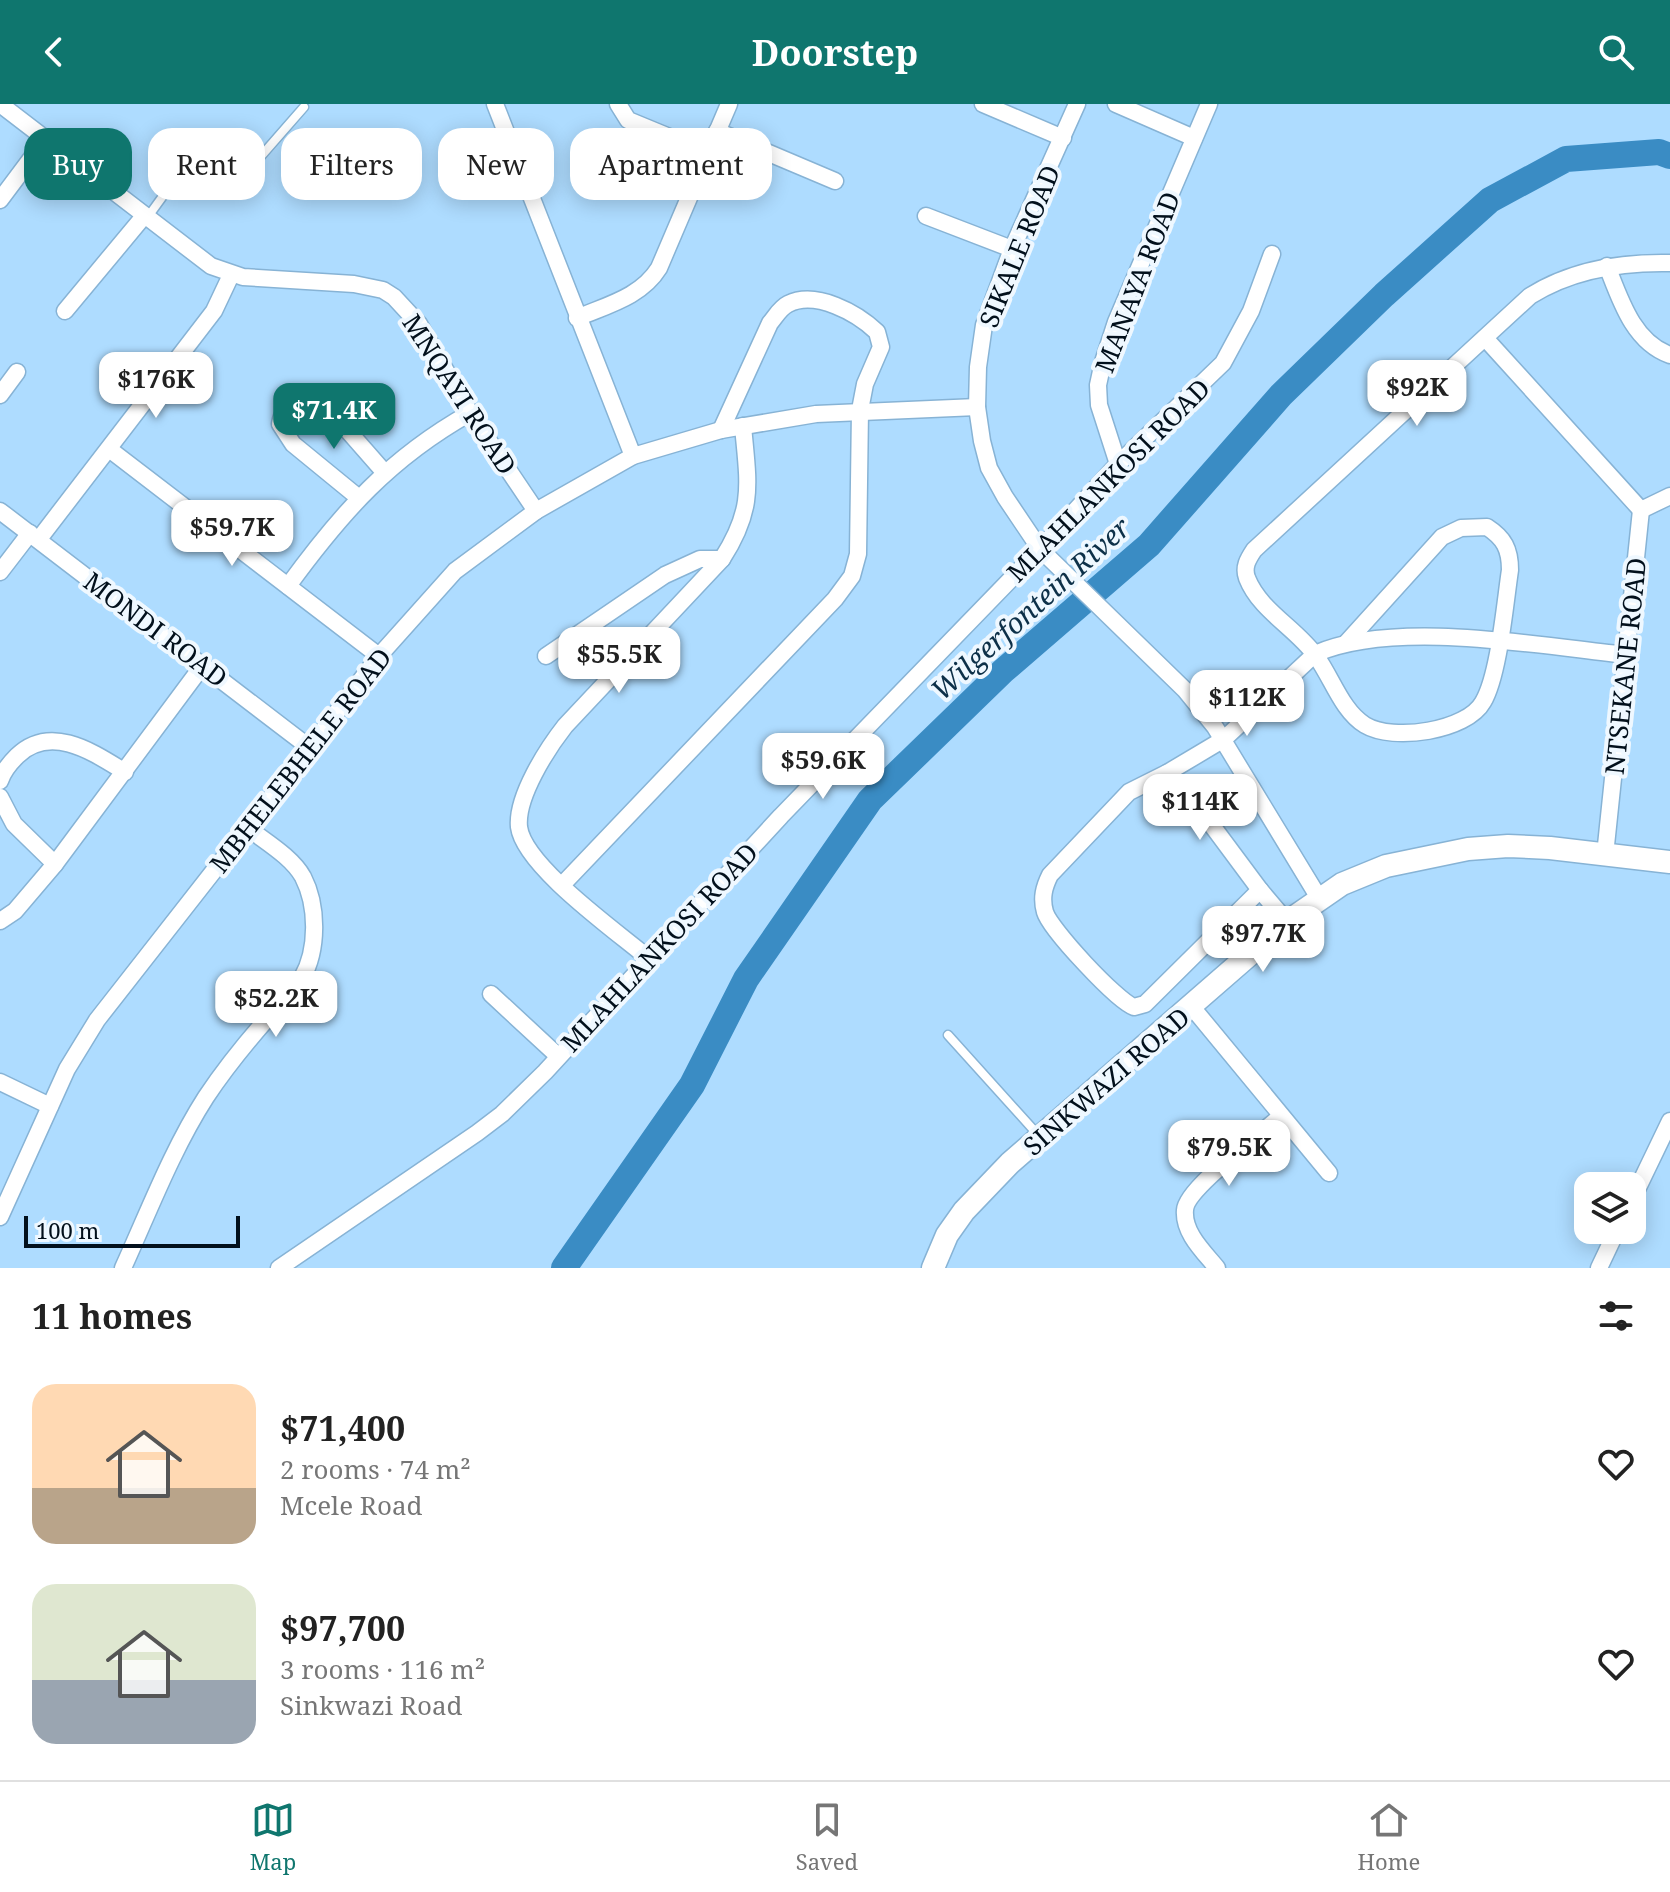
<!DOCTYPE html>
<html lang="en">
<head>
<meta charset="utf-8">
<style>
  :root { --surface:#fff; --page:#f2f2f2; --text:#222; --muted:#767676; --line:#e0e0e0; --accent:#0f766e }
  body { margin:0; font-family:"Noto Serif",serif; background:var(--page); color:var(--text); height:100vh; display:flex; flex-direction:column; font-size:30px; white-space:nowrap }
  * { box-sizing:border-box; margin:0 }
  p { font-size:26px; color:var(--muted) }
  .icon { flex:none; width:44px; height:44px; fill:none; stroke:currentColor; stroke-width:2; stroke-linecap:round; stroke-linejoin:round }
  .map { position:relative; height:1164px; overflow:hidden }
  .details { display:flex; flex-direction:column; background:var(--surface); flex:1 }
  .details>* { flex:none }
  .guide { position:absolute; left:24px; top:24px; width:800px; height:72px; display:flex; gap:16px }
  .controls { position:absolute; left:1574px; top:1068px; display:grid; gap:16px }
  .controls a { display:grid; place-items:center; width:72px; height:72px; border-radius:16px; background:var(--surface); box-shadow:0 4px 20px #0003; font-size:40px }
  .scale { position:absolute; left:24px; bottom:20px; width:216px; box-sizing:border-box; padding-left:8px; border:4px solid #02101c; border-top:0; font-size:22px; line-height:28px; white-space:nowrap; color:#02101c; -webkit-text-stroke:6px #eff8ff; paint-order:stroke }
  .price { position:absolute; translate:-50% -68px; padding:0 18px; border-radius:16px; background:#fff; color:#222; font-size:26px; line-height:52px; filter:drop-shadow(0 2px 4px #0008) }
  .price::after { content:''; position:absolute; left:50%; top:48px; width:24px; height:18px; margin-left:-12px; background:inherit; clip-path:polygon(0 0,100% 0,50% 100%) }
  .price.active { background:var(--accent); color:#fff }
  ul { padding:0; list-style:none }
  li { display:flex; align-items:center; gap:24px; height:200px; padding:0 32px }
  li span { display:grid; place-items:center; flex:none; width:224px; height:160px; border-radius:24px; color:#555 }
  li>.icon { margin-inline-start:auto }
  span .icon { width:96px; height:96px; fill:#fffc; stroke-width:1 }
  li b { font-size:34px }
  h2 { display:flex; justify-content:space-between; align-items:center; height:96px; padding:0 32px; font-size:34px }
  .chip { padding:0 28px; border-radius:24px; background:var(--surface); box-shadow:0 4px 20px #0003; font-size:28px; line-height:72px }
  .chip.active { background:var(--accent); color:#fff }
  header { display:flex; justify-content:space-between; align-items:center; height:104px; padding:0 32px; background:var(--accent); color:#fff; font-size:36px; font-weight:700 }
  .tabs { display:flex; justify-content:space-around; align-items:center; height:112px; border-top:2px solid var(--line); background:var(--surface); font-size:22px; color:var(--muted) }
  .tabs a { display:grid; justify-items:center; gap:4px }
  .tabs .active { color:var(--accent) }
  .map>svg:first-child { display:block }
</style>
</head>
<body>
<header><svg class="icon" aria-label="back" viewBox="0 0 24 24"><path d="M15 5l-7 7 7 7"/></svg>Doorstep<svg class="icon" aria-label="search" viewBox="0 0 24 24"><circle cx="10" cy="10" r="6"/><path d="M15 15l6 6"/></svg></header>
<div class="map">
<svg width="1670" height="1164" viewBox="0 0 1670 1164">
  <rect width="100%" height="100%" fill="#aedcff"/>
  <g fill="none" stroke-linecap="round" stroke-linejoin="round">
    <polyline stroke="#3a8cc4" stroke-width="26" points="564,1164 692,981 746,875 870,696 1003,567 1149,441 1281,291 1384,191 1490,96 1566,55 1659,48 1670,52"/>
    <defs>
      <g id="lane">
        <polyline points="147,114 192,52 255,59 304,3"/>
        <polyline points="948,931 1040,1033"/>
      </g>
      <g id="street">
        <polyline points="0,0 211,162 243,173 354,180 383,186 394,193 419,220 470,309 536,407"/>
        <polyline points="495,0 633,352"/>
        <polyline points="618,0 628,16 708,49"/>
        <polyline points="983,0 1063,34"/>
        <polyline points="1077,0 1012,145 984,221 978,263 977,303 982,337 989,364 1005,393 1040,445 1185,586 1215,623 1319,794"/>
        <polyline points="1116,0 1194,34"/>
        <polyline points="717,27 835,77"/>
        <polyline points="0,96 45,36"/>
        <polyline points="926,112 1012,145"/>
        <path d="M1607 162C1620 195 1633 238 1670 251"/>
        <polyline points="65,207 144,112"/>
        <path d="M577 214C607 201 641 193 659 164L729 0"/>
        <polyline points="1485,234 1641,406"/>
        <polyline points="0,291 17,268"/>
        <polyline points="109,345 379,552"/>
        <polyline points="1118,360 1099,301 1098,281 1103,258 1116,218 1209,0"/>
        <path d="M359 394 293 340 280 320C284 294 309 294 328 304L385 369"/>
        <polyline points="1641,406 1670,392"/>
        <polyline points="0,407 310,644"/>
        <polyline points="39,435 214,207 231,171"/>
        <polyline points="0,468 30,429"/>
        <path d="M288 482C342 408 390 354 470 309"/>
        <path d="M1347 538 1442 433 1461 424 1487 423C1504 434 1510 445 1510 466 1505 499 1499 571 1483 598 1467 627 1393 638 1365 621 1342 607 1332 574 1316 552 1296 524 1260 507 1247 474 1243 463 1248 455 1254 446L1530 192C1571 166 1622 158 1670 159"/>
        <polyline points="546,552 665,471 700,455 722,455"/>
        <polyline points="1167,669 1202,708 1260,786"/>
        <path d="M0 677C3 667 10 659 17 652 51 619 94 649 125 668"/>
        <polyline points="0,693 14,720 55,760"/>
        <polyline points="1605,751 1641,406"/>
        <path d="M562 781 835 495 852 472 858 450 860 306 865 280 881 243 877 228C857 209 816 186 788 200 780 204 776 212 770 219L721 326"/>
        <polyline points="0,817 15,807 55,760 203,561"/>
        <path d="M1287 818 1260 786 1145 900 1134 903C1117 897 1050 825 1045 808 1041 794 1044 783 1050 771L1129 688 1167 669 1224 635 1315 550C1394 515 1540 542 1627 551"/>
        <path d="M648 854C616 827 524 762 519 723 516 693 547 645 565 622L722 455C755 404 748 379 743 322"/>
        <polyline points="491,890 558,952"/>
        <polyline points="1192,903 1329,1069"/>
        <polyline points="0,978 50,1002"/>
        <polyline points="1632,1096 1670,1017"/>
        <polyline points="0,1113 67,965 97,916 310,644 379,552 455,467 536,407 633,352 721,326 816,310 977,303"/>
        <path d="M123 1164C149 1107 172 1046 206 993 224 966 245 940 266 916 278 903 294 889 302 874 318 846 318 802 303 773 292 753 266 738 248 724"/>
        <polyline points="279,1164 477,1029 502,1010 545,968 781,712 1040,445 1118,360 1223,259 1251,207 1272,150"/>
        <path d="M1217 1164C1204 1148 1183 1129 1185 1106 1186 1084 1262 1030 1281 1012"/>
        <polyline points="1599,1164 1617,1126"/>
      </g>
      <polyline id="secondary" points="933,1164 947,1131 964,1107 1010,1059 1287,818 1342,780 1386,762 1468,745 1508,742 1550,744 1670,758"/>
    </defs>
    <use href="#lane" stroke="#87b3d5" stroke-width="11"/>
    <use href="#street" stroke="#87b3d5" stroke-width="19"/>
    <use href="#secondary" stroke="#87b3d5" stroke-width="25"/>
    <use href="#lane" stroke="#fff" stroke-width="8"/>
    <use href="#street" stroke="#fff" stroke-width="16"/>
    <use href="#secondary" stroke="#fff" stroke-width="22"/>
  </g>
  <g text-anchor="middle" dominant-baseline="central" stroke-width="8" stroke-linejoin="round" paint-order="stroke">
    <g font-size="26" fill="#02101c" stroke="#eff8ff">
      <text transform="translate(1019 142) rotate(-68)">SIKALE ROAD</text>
      <text transform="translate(1137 178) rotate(-69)">MANAYA ROAD</text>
      <text transform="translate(460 290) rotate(57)">MNQAYI ROAD</text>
      <text transform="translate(1108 376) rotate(-45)">MLAHLANKOSI ROAD</text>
      <text transform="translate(156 525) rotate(37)">MONDI ROAD</text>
      <text transform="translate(1625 562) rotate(-84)">NTSEKANE ROAD</text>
      <text transform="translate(300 656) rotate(-52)">MBHELEBHELE ROAD</text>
      <text transform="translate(659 843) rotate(-47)">MLAHLANKOSI ROAD</text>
      <text transform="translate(1106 977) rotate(-41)">SINKWAZI ROAD</text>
    </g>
    <g font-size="28" font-style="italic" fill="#0d3048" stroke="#eff8ff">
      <text transform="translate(1030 504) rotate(-42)">Wilgerfontein River</text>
    </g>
  </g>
</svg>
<div class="controls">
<a><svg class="icon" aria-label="layers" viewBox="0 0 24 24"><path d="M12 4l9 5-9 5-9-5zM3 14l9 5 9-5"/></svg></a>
</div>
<div class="scale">100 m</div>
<b class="price" style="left:156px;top:316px">$176K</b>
<b class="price" style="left:1417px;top:324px">$92K</b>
<b class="price active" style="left:334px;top:347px">$71.4K</b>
<b class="price" style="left:232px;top:464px">$59.7K</b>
<b class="price" style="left:619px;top:591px">$55.5K</b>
<b class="price" style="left:1247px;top:634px">$112K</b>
<b class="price" style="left:823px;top:697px">$59.6K</b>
<b class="price" style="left:1200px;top:738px">$114K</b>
<b class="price" style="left:1263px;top:870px">$97.7K</b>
<b class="price" style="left:276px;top:935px">$52.2K</b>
<b class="price" style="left:1229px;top:1084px">$79.5K</b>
<div class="guide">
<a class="chip active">Buy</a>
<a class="chip">Rent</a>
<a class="chip">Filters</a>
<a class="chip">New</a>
<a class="chip">Apartment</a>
</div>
</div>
<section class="details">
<h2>11 homes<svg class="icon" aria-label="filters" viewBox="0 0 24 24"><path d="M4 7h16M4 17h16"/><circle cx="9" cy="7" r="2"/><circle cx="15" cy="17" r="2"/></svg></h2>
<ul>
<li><span style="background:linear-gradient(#ffd9b3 65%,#b9a48a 0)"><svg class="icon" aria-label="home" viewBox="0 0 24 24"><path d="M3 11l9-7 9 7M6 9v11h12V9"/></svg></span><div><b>$71,400</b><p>2 rooms · 74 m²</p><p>Mcele Road</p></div><svg class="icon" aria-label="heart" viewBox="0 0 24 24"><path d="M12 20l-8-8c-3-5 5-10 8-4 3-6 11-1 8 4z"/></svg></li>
<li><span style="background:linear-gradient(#dfe7d0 60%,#9aa5b1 0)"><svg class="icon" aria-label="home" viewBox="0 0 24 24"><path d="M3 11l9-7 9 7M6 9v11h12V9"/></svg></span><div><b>$97,700</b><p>3 rooms · 116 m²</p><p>Sinkwazi Road</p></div><svg class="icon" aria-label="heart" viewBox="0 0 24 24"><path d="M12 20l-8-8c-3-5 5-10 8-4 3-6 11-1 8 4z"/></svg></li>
</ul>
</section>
<nav class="tabs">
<a class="active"><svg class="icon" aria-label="map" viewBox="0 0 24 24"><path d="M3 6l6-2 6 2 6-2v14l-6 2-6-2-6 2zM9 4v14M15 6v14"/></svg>Map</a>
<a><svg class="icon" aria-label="saved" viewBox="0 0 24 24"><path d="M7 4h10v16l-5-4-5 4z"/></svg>Saved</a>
<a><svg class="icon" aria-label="home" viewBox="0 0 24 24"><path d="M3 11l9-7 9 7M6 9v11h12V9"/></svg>Home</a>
</nav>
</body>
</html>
